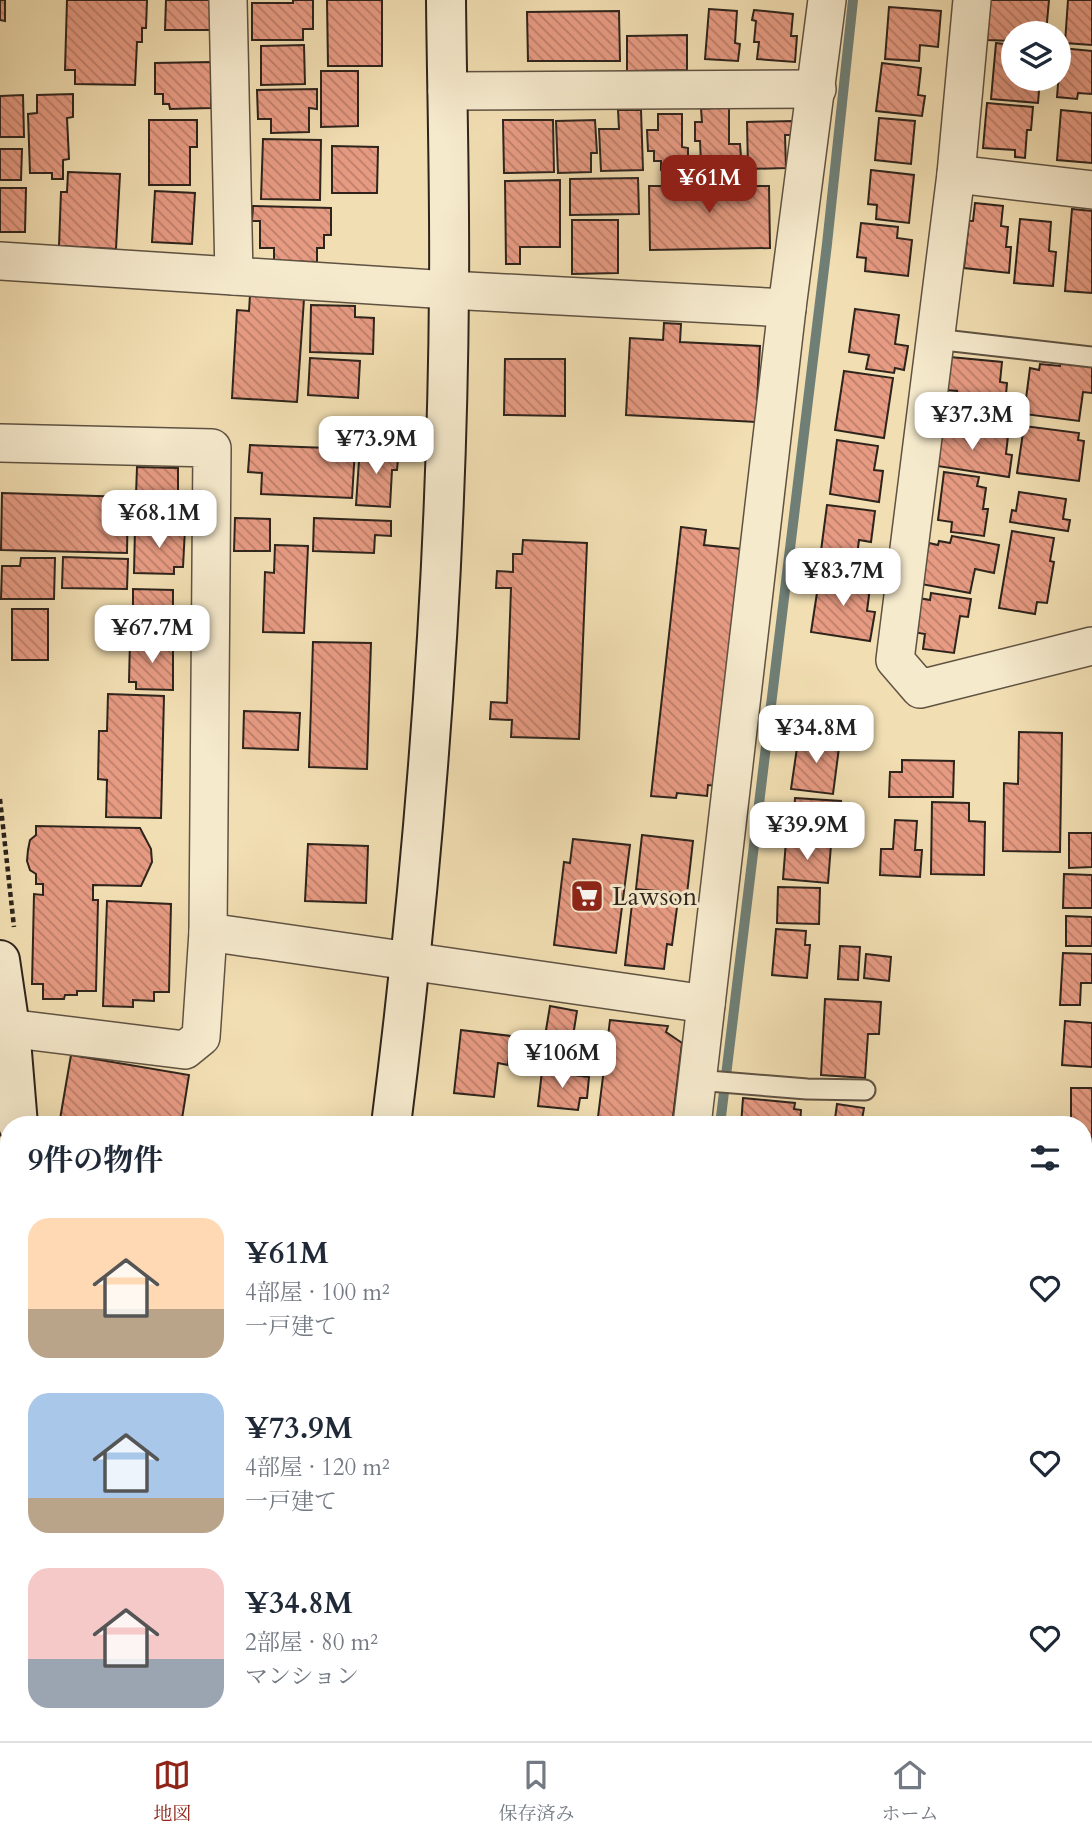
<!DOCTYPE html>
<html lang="ja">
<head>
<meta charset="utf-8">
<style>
  :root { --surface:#fff; --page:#f6f6f7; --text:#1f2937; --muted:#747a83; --line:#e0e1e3; --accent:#8f2418 }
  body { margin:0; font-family:Cardo,"Noto Serif JP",serif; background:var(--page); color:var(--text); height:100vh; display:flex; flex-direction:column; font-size:26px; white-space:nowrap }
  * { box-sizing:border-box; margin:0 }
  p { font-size:23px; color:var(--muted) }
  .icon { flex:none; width:38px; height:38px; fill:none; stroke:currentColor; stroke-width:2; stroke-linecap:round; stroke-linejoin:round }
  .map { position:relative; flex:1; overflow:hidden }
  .panel { position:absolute; left:0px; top:1116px; width:1092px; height:625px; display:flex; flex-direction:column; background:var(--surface); border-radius:28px 28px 0 0; box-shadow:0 7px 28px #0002 }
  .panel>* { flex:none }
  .tools { position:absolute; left:1001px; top:21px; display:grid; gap:14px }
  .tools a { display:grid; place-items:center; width:70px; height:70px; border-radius:50%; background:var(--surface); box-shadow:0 7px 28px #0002; font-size:35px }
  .price { position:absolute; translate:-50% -60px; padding:0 16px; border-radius:14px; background:#fff; color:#222; font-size:23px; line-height:46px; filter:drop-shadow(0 2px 4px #0008) }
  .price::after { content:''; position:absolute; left:50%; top:42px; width:21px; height:16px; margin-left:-10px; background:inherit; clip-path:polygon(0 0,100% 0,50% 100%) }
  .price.on { background:var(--accent); color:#fff }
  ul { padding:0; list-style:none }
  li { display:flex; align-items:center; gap:21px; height:175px; padding:0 28px }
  li span { display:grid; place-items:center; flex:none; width:196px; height:140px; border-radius:21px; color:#555 }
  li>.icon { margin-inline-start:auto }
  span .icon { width:84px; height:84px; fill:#fffc; stroke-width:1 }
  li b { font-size:30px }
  h2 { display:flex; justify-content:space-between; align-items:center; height:84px; padding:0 28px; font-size:30px }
  .tab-bar { display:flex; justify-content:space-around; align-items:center; height:98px; border-top:2px solid var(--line); background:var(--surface); font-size:19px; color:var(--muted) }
  .tab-bar a { display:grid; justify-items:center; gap:4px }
  .tab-bar .on { color:var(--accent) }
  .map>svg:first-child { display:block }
</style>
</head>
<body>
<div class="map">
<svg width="1092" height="1741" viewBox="0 0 1092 1741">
  <defs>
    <pattern id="building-back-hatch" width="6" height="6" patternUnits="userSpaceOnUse" patternTransform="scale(1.75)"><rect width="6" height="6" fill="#e79b83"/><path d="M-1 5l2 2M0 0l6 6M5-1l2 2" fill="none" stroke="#bc7e6a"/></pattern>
  </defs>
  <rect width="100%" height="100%" fill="#f1deb2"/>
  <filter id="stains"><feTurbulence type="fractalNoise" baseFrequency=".00286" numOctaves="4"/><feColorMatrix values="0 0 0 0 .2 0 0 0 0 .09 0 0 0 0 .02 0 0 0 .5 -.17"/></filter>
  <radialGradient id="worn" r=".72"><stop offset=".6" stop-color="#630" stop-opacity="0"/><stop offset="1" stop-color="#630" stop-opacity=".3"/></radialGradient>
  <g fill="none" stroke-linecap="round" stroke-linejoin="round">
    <g stroke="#6f7f76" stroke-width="10">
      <polyline points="720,1125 827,244 853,0"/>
      <polyline points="1083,1680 1092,1673"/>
      <polyline points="650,1741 651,1732"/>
      <polyline points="1002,1741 1013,1732"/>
    </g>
  </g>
  <g fill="url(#building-back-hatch)" stroke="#2e241c" stroke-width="2">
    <polygon points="0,0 5,0 5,21 0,20"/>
    <polygon points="67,0 147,0 146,28 142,28 142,42 137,42 135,85 75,84 75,70 65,70"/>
    <polygon points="166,0 214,0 214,30 165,30"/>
    <polygon points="293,0 313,0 313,29 303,29 303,40 252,40 252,3 293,3"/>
    <polygon points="327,0 382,0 382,66 328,66"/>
    <polygon points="990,0 1049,0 1046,33 1013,33 1013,41 987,40"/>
    <polygon points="1068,0 1092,0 1092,45 1065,43"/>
    <polygon points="889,7 941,11 938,47 920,45 919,61 885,59"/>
    <polygon points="709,9 737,11 735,43 740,44 738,61 705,59"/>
    <polygon points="754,10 793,14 791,36 797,36 795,62 757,59 759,42 754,42 756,21 752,20"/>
    <polygon points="619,11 620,61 528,61 527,12"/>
    <polygon points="687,35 687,70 627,71 627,36"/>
    <polygon points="996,43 1013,45 1013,79 1040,79 1038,103 991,99"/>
    <polygon points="304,45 305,84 261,85 261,46"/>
    <polygon points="1061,48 1092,51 1092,94 1078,93 1077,99 1057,97"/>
    <polygon points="211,62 211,108 170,109 169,104 163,104 163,94 155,94 155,63"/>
    <polygon points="882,63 921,68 918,95 925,96 922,116 876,111"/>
    <polygon points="321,71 358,71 358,126 321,127"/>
    <polygon points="317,89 317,109 309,108 309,132 271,133 271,119 258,119 257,90"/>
    <polygon points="73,94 73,117 67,118 69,159 63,160 63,179 52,179 52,173 30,173 28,114 37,113 37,95"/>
    <polygon points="23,95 24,137 0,137 0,96"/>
    <polygon points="987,103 1033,107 1031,130 1027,130 1025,158 1015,157 1015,150 983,148"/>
    <polygon points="729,107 729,144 740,144 741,157 735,157 735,164 701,164 700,141 695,141 695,122 702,122 701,109"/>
    <polygon points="618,110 641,110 643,170 601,171 599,129 619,129"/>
    <polygon points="1061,110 1092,113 1092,163 1057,160"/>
    <polygon points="658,114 682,114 682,147 688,148 688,170 661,170 661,161 654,161 654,151 648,151 647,130 658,130"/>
    <polygon points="879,118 915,121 911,164 875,160"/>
    <polygon points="149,120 197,120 197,147 190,147 190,185 149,185"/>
    <polygon points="503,120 553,120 554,172 504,173"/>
    <polygon points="595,120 597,153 591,153 591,172 558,173 556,121"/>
    <polygon points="792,121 792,135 785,135 786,168 748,169 747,122"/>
    <polygon points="263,139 321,140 320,200 261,199"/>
    <polygon points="332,146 378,147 377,193 332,193"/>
    <polygon points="0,149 22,149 21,180 0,180"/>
    <polygon points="871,170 914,175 909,223 876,219 877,205 868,204"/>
    <polygon points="68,172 120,174 116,249 59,246 61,192 67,192"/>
    <polygon points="687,174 733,174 732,186 769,186 770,248 650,250 649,186 687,186"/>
    <polygon points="638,178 639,214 570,215 570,179"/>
    <polygon points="560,180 560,247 520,247 520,264 506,264 505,181"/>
    <polygon points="0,188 26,188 25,232 0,232"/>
    <polygon points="155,191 195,193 192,244 152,242"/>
    <polygon points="975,203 1003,206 1001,226 1008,227 1006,247 1011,247 1009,273 964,268 969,221 973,221"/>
    <polygon points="253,206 331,208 331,235 324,235 324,248 317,248 317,262 274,261 274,248 260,248 260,221 252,221"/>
    <polygon points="1072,209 1092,211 1092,293 1065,291"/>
    <polygon points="1020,219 1051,222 1049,251 1056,252 1053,286 1014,283"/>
    <polygon points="572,220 618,220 618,273 572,274"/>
    <polygon points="861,223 898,227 897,238 912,240 908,276 865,271 866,258 857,257"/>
    <polygon points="250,295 304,299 297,402 232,398 237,310 249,311"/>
    <polygon points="311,305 355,306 355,317 374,318 373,354 310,352"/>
    <polygon points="855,309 899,315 895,344 908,346 904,370 895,368 894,373 866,369 869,355 849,352"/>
    <polygon points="664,323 681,324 680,342 760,346 756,422 626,415 630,338 663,340"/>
    <polygon points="950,357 1002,362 1000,382 1007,383 1005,406 998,405 997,414 962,411 964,399 956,399 957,391 946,390"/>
    <polygon points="310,358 360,361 358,398 308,395"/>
    <polygon points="505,359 565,359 565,416 504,415"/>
    <polygon points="1061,361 1092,365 1092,393 1083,392 1079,421 1024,414 1030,368 1039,370 1040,364 1060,366"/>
    <polygon points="844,371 893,378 884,438 835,430"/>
    <polygon points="937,426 1008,436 1006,454 1012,455 1009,477 931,465"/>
    <polygon points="1024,426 1079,433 1078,440 1084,441 1079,481 1017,473"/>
    <polygon points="837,440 878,446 874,470 883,471 879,502 830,494"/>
    <polygon points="250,445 355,449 352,498 261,494 262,473 248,472"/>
    <polygon points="360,446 399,448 397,470 392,470 390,507 356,505"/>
    <polygon points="137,467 178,468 178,506 190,506 190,524 135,523"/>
    <polygon points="944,472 979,477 977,486 986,488 983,509 988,509 984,536 951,532 952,522 938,520"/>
    <polygon points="1019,492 1066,499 1063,519 1070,520 1068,531 1010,522 1012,510 1016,511"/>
    <polygon points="2,493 128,497 127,553 1,550"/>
    <polygon points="827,505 875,511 871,542 859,540 855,571 819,566"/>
    <polygon points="235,518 270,519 270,551 234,551"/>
    <polygon points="314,518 391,521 391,536 375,535 374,553 313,551"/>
    <polygon points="681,527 706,530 704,545 742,549 716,786 708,785 707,796 677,793 676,798 651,796"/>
    <polygon points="135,528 185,529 183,567 174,567 174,574 134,573"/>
    <polygon points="1012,531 1054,538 1050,561 1054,562 1047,603 1037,602 1035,614 999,608"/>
    <polygon points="952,536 999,545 994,573 975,569 970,593 921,584 929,543 938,545 939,541 950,543"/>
    <polygon points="523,540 587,543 579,739 511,737 512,720 490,719 491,702 507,703 511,588 496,588 497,571 513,572 513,554 522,554"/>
    <polygon points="275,545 308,546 304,633 263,632 265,572 274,573"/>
    <polygon points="63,557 128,559 127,589 62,588"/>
    <polygon points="21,558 55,558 54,599 1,599 2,566 20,566"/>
    <polygon points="820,573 871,580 867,611 875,612 870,641 811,632"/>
    <polygon points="133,589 173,590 173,606 181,607 180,634 144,634 144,616 133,616"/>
    <polygon points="931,593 971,599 968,617 960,616 954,653 923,649 925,634 913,632 919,598 930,600"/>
    <rect x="12" y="609" width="36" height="51"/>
    <polygon points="130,640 173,641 173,690 136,689 136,682 129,682"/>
    <polygon points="313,642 371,643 367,769 309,767"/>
    <polygon points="108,694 164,696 161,818 106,817 107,780 98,779 99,731 107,731"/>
    <polygon points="244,711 300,713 298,750 243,748"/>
    <polygon points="1019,732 1062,733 1060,852 1003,851 1004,783 1018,784"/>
    <polygon points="811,736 840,740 833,794 791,789 798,741 810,743"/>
    <polygon points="902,760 954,761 953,797 889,797 890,772 902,772"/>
    <polygon points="795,798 841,801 839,838 793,835"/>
    <polygon points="932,802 969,803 969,821 985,822 984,875 931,874"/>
    <polygon points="895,820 917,821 915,850 922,850 920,877 880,875 881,849 893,849"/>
    <polygon points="36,826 140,828 151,849 152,862 141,886 93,885 93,900 98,900 96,991 77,991 77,995 65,995 64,999 43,999 43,984 32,984 34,894 43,895 43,884 36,884 36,874 30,870 27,861 28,850 30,840 36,835"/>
    <polygon points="1069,833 1092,833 1092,867 1069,868"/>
    <polygon points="642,835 693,841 687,894 636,889"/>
    <polygon points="573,839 630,845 616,953 554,945 564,862 570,863"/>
    <polygon points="786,841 831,845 828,883 783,879"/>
    <polygon points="308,844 368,846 366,903 305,901"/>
    <polygon points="1064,874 1092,875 1092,908 1063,908"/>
    <polygon points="778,887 820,888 819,924 777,923"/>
    <polygon points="633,895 678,900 672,945 667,944 664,969 625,965"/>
    <polygon points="107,901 171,904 169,992 154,992 154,1001 133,1000 133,1007 103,1006"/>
    <polygon points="1066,916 1092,917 1092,946 1066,946"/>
    <polygon points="776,929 806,931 805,945 810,945 807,978 772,975"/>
    <polygon points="840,946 860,947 858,980 838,979"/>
    <polygon points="1063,953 1092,954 1092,983 1081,983 1080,1005 1060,1005"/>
    <polygon points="866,954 891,957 889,981 864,978"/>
    <polygon points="825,999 881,1002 879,1034 868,1034 865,1078 821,1075"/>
    <polygon points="550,1006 577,1011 573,1036 579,1037 573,1071 540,1066"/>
    <polygon points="610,1020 668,1026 666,1032 682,1043 672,1125 597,1125"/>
    <polygon points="1065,1021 1092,1023 1092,1067 1062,1065"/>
    <polygon points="461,1030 511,1036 508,1065 498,1063 494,1097 454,1093"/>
    <polygon points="71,1055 189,1075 181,1125 59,1125"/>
    <polygon points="542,1071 589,1077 587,1098 580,1098 578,1110 538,1106"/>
    <polygon points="1071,1088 1092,1088 1092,1150 1083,1150 1083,1125 1071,1125"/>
    <polygon points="743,1098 795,1103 794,1109 801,1110 800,1125 741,1125"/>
    <polygon points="837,1104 864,1108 861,1125 824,1125 826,1118 835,1119"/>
    <polygon points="1083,1208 1092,1208 1092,1278 1083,1277 1083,1247 1087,1248 1087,1235 1083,1235"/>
    <polygon points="1083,1336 1092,1336 1092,1397 1083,1396"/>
    <polygon points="0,1341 9,1343 9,1511 0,1509"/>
    <rect x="1083" y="1400" width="9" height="41"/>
    <polygon points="523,1732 575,1732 574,1741 522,1741"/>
  </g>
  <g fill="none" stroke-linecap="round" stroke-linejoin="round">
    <defs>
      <g id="lane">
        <polyline points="935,339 1092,357"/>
        <polyline points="696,1080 807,1089 865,1090"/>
        <polyline points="627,1741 628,1732"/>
      </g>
      <g id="street">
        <polyline points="228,0 234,276"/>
        <polyline points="972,0 956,174 895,660 920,689 1092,646"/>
        <polyline points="447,91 817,89"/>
        <polyline points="956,174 1092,190"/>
        <polyline points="0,261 449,290 787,308"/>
        <polyline points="0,443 212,448 208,932 201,1037 185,1050 0,1027"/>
        <polyline points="208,932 706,1004"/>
        <polyline points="692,1125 787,308 827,0"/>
        <polyline points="1083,1191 1092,1191"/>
      </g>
      <g id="secondary">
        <polyline points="0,960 10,1028 18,1125"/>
        <path d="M391 1125C426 848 447 569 449 289 450 193 447 96 446 0"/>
        <polyline points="0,1266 9,1269"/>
        <polyline points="1083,1474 1092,1474"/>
        <polyline points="314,1741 315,1732"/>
      </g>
    </defs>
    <use href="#lane" stroke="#5f5242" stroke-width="23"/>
    <use href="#street" stroke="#5f5242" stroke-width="40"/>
    <use href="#secondary" stroke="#2e241c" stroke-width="42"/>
    <g stroke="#2e241c" stroke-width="4.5" stroke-dasharray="5 3.5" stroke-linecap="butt">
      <polyline points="0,799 14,927"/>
      <polyline points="0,1318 9,1320"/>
      <polyline points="267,1741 268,1732"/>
      <polyline points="364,1741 366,1732"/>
    </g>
    <use href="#lane" stroke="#f6eacd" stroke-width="19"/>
    <use href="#street" stroke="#f6eacd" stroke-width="37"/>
    <use href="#secondary" stroke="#f6eacd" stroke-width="38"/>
  </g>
  <defs>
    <symbol id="supermarket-square" viewBox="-11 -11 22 22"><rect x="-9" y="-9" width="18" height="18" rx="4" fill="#8f2418" stroke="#f6eacd"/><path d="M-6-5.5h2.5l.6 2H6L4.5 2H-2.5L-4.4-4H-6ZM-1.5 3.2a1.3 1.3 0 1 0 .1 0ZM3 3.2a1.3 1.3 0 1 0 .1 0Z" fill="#fff"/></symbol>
  </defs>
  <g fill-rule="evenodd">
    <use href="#supermarket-square" x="568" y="877" width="38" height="38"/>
  </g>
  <g text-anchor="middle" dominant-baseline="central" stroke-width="6" stroke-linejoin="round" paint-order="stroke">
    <g font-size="26" fill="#2e241c" stroke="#f6eacd" text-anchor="start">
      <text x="612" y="896">Lawson</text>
    </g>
  </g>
  <rect width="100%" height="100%" filter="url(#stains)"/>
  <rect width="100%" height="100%" fill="url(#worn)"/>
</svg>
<div class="tools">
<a><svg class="icon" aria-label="layers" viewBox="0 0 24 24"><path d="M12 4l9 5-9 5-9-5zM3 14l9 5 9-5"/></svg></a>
</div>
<b class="price on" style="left:709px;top:215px">¥61M</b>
<b class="price" style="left:972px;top:452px">¥37.3M</b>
<b class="price" style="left:376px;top:476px">¥73.9M</b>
<b class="price" style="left:159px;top:550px">¥68.1M</b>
<b class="price" style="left:843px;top:608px">¥83.7M</b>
<b class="price" style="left:152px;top:665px">¥67.7M</b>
<b class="price" style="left:816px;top:765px">¥34.8M</b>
<b class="price" style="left:807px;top:862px">¥39.9M</b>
<b class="price" style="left:562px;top:1090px">¥106M</b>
<section class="panel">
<h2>9件の物件<svg class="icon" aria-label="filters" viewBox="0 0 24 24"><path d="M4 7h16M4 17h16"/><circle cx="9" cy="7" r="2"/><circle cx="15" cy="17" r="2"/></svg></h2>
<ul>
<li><span style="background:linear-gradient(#ffd9b3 65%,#b9a48a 0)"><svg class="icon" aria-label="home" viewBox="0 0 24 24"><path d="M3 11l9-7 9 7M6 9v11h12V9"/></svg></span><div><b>¥61M</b><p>4部屋 · 100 m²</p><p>一戸建て</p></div><svg class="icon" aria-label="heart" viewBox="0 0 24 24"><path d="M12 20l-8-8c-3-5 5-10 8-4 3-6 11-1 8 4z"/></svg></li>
<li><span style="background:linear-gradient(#a9c7e8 75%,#b9a48a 0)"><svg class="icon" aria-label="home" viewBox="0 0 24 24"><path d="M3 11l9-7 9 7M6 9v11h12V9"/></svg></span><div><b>¥73.9M</b><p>4部屋 · 120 m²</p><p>一戸建て</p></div><svg class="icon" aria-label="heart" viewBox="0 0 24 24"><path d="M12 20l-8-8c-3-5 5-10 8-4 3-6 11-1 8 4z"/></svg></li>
<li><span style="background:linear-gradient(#f6c9c9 65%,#9aa5b1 0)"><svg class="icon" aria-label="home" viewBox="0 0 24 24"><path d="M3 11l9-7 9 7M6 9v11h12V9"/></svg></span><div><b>¥34.8M</b><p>2部屋 · 80 m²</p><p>マンション</p></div><svg class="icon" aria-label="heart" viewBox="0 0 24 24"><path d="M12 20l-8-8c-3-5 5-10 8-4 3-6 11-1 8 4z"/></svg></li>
</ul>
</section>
</div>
<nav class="tab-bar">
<a class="on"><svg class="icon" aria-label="map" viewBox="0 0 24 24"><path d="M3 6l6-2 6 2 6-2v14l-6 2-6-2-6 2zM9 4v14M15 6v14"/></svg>地図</a>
<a><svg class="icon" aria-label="saved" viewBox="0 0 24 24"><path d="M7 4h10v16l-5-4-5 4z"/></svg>保存済み</a>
<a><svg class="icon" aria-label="home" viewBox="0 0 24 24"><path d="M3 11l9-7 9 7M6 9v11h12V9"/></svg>ホーム</a>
</nav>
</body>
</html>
